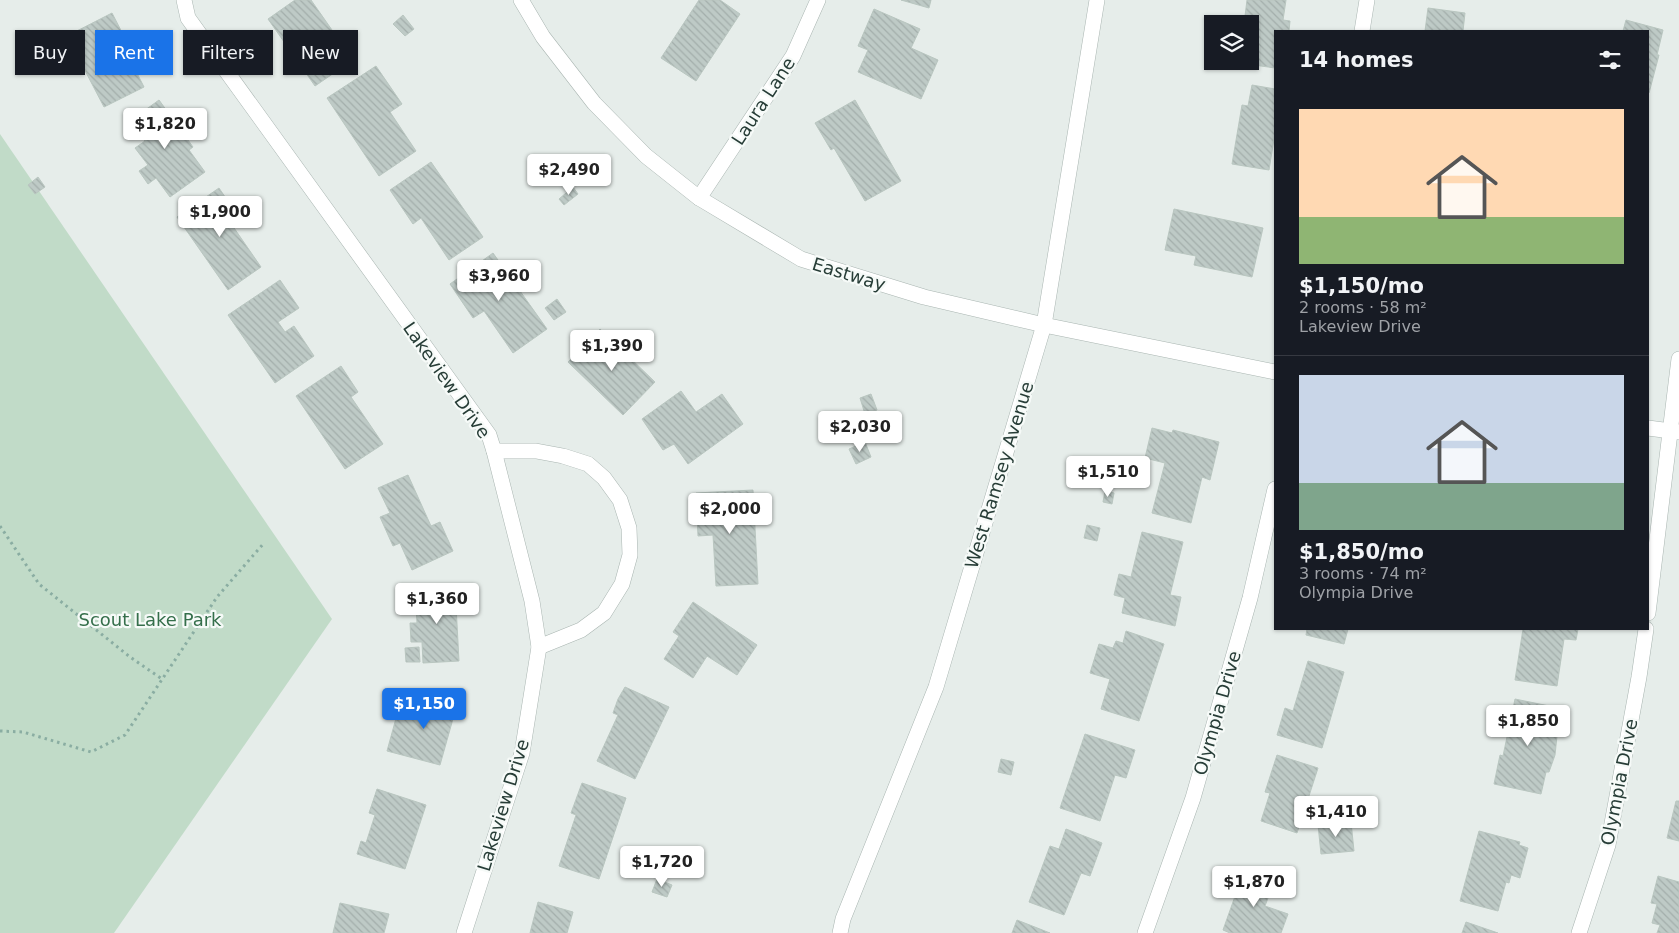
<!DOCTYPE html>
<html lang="en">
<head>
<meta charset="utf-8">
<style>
  :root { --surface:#171b24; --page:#242831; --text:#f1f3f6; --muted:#9ea1a6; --line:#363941; --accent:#1a73e8 }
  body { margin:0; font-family:"DejaVu Sans",sans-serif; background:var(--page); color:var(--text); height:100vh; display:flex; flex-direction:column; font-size:19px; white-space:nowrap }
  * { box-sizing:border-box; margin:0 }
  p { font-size:16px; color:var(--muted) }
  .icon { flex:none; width:28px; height:28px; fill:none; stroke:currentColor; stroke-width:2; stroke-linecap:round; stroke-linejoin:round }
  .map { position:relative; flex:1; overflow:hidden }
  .details { position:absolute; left:1274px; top:30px; width:375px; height:600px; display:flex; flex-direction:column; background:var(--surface); border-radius:0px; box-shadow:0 1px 4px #0004 }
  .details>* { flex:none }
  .hud { position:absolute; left:15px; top:30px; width:475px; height:45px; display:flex; gap:10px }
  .buttons { position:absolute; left:1204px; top:15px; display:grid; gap:10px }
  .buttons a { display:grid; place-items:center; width:55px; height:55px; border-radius:0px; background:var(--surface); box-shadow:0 1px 4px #0004; font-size:25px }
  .price { position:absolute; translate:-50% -42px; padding:0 11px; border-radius:5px; background:#fff; color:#222; font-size:16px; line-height:32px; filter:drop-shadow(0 1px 2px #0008) }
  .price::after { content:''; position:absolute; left:50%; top:30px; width:15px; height:11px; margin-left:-8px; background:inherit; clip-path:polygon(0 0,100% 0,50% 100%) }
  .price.current { background:var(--accent); color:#fff }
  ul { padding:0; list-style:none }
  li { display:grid; align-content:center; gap:10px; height:265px; padding:0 25px }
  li+li { border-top:1px solid var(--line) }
  li span { display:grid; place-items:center; height:155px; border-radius:0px; color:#555 }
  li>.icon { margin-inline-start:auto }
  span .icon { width:90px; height:90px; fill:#fffc; stroke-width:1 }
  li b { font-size:21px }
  h2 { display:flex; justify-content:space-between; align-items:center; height:60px; padding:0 25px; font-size:21px }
  .chip { padding:0 18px; border-radius:0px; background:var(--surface); box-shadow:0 1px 4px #0004; font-size:18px; line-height:45px }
  .chip.current { background:var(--accent); color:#fff }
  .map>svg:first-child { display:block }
</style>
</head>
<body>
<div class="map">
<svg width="1679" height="933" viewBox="0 0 1679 933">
  <defs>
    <pattern id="building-back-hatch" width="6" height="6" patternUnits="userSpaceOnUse" patternTransform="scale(1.25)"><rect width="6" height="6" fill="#becac6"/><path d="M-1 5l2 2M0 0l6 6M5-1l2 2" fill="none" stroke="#a3aeab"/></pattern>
  </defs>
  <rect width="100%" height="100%" fill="#e6edea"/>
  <polygon fill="#c1dbc8" points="0,134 332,619 114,933 0,933"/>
  <g fill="url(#building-back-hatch)" stroke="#b9c6c0">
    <polygon points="295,0 311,0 353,60 315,86 268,19"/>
    <polygon points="699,0 720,0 740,14 696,81 661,58"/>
    <polygon points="901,0 931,0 929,8"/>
    <polygon points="1247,0 1286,0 1283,20 1290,21 1289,31 1275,31 1275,68 1247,64 1247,61 1250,61 1250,24 1244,24"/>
    <polygon points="1428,8 1465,13 1463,31 1425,31"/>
    <polygon points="874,9 920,29 911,48 938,60 921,99 858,72 868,50 858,46"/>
    <polygon points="112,13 128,44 123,46 144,87 104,107 67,36"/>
    <polygon points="403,15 414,29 405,36 393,24"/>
    <polygon points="1626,20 1663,30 1657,55 1659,55 1649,93 1648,93 1648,31 1623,31"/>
    <polygon points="376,66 402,104 390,112 416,151 379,176 327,98"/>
    <polygon points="1252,85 1275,89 1275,133 1269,170 1232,164 1242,105 1248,106"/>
    <polygon points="159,100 193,147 189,150 205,172 170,197 156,178 148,184 139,171 148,165 135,148 145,141 130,121"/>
    <polygon points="855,100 901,181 865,201 834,148 831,150 815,123"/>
    <polygon points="431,162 483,237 449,260 421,218 413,224 390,190"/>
    <polygon points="38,177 45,187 35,194 28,185"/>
    <polygon points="573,187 578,194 564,205 559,199"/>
    <polygon points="219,188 240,219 232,225 261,267 228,290 177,217"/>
    <polygon points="1174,209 1263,228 1252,277 1194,265 1196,256 1165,250"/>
    <polygon points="493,253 547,329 513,353 484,311 473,318 450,284"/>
    <polygon points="280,280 299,308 278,322 285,332 294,326 314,356 275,383 228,315"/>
    <polygon points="557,299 566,312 554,320 545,308"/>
    <polygon points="600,329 655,382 623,415 568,362"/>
    <polygon points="341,366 358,392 351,397 383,444 345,469 296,396"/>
    <polygon points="681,391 696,412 722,394 743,424 688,464 674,444 663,450 642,419"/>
    <polygon points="871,394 877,410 865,414 860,398"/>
    <polygon points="1152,428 1172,433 1173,430 1219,442 1210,480 1202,477 1191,523 1152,513 1165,463 1145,458"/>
    <polygon points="865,442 871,457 856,464 849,449"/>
    <polygon points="408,475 431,526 440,522 453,551 412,570 400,543 393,546 380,517 390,513 378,488"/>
    <polygon points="753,490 758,584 716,586 713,535 698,536 696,493"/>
    <polygon points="1105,491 1114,493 1112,504 1103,502"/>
    <polygon points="1087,525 1100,528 1097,541 1084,538"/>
    <polygon points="1142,532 1183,542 1170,595 1181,597 1175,626 1122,613 1125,598 1114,595 1119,574 1131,577"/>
    <polygon points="455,587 459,661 423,663 422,642 411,642 410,623 417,623 415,590"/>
    <polygon points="693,602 757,645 737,675 707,656 693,678 664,659 679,636 673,632"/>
    <polygon points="1307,629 1348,629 1344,644 1306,635"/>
    <polygon points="1523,629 1578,629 1576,640 1564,639 1557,686 1515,680"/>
    <polygon points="1126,631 1164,644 1139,721 1101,709 1110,679 1090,673 1099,644 1113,648 1116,641 1123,643"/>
    <polygon points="419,647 420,662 406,662 405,648"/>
    <polygon points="1308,661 1344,672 1322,748 1277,735 1285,708 1293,711"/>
    <polygon points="625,687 669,707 635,779 597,761 618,715 613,713 618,699"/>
    <polygon points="426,692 458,701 440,765 387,751 398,711 419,717"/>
    <polygon points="1515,699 1559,708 1554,736 1557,736 1555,755 1549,772 1546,772 1541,794 1494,784 1500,755 1503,756"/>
    <polygon points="1085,734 1135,750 1126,778 1115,775 1100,821 1060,808"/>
    <polygon points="1277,755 1318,768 1297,833 1261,821 1270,793 1265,792"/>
    <polygon points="1001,759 1014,762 1011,775 998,772"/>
    <polygon points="582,783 626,798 599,879 559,866 576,815 571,813"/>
    <polygon points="377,789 426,805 405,869 357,854 361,841 366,843 375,815 369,813"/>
    <polygon points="1676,801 1679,801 1679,841 1667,838"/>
    <polygon points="1351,822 1354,851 1321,854 1318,825"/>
    <polygon points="1066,829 1102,843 1090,876 1081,873 1064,915 1029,902 1050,846 1059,849"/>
    <polygon points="1479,831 1520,842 1519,845 1528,848 1520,878 1511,875 1509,883 1506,882 1498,911 1460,901"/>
    <polygon points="1244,871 1274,882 1265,906 1288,914 1281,933 1230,933 1223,930"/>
    <polygon points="1658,876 1679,882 1679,933 1657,933 1660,925 1652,923 1657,904 1651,903"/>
    <polygon points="657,879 672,885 667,897 652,892"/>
    <polygon points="538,902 573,912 567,933 530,933"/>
    <polygon points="340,903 389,914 384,933 333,933"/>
    <polygon points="1017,920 1050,933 1012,933"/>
    <polygon points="1466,922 1498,933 1462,933"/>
  </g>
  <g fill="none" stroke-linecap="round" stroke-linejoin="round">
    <defs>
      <g id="minor">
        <polyline points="184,0 188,18 489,435 494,451 532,601 539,647 522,753 464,933"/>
        <polyline points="521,0 543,37 594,103 646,156 699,198 801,259 924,297 1044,325 1275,372"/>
        <polyline points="1362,31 1367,0"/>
        <polyline points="699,198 793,56 818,0"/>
        <polyline points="1648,428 1679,432"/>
        <polyline points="494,451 536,451 563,456 588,464 604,478 620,500 629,528 630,555 622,584 604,613 581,630 539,647"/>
        <polyline points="1648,613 1679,359"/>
        <polyline points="840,933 843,919 936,687 1044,325 1097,0"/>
        <polyline points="1145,933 1193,798 1250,598 1275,489"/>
        <polyline points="1579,933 1608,845 1639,677 1646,629"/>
      </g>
    </defs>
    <use href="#minor" stroke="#a9b5b1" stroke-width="16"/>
    <g stroke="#8aada2" stroke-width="3" stroke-dasharray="2.5 4" stroke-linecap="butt">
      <polyline points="0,526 39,584 130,657 162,679"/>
      <polyline points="0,731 23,732 91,752 125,735 217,597 264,543"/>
    </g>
    <use href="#minor" stroke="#fff" stroke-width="15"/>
  </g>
  <g text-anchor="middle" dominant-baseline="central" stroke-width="4.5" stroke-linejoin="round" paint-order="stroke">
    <g font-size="18" fill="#273d37" stroke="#f6faf8">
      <text transform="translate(763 101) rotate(-57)">Laura Lane</text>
      <text transform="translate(849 274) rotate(17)">Eastway</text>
      <text transform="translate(447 380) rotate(55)">Lakeview Drive</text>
      <text transform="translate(999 475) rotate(-73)">West Ramsey Avenue</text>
      <text transform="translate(1217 713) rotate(-74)">Olympia Drive</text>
      <text transform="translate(1619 782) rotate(-79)">Olympia Drive</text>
      <text transform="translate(503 805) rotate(-73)">Lakeview Drive</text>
    </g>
    <g font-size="18" fill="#356f4b" stroke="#f6faf8">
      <text x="150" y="619">Scout Lake Park</text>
    </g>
  </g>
</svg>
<div class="buttons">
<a><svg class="icon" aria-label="layers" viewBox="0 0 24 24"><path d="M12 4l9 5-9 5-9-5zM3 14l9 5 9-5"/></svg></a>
</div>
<b class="price" style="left:165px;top:150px">$1,820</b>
<b class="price" style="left:569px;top:196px">$2,490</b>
<b class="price" style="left:220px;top:238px">$1,900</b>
<b class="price" style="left:499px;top:302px">$3,960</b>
<b class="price" style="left:612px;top:372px">$1,390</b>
<b class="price" style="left:860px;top:453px">$2,030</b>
<b class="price" style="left:1108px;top:498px">$1,510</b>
<b class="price" style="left:730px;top:535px">$2,000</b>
<b class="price" style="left:437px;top:625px">$1,360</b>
<b class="price current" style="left:424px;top:730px">$1,150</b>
<b class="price" style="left:1528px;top:747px">$1,850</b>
<b class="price" style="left:1336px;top:838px">$1,410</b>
<b class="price" style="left:662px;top:888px">$1,720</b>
<b class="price" style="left:1254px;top:908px">$1,870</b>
<div class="hud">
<a class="chip">Buy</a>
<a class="chip current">Rent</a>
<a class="chip">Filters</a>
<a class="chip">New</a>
</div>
<section class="details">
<h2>14 homes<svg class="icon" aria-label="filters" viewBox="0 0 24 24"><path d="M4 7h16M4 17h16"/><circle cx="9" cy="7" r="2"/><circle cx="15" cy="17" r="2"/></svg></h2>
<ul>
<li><span style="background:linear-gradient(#ffd9b3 70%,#8fb573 0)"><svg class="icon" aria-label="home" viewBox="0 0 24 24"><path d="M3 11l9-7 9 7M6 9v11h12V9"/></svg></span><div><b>$1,150/mo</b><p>2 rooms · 58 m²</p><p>Lakeview Drive</p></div></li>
<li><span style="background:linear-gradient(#c9d6e8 70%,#7fa58c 0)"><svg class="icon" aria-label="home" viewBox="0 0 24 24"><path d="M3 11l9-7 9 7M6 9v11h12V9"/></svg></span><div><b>$1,850/mo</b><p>3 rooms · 74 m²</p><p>Olympia Drive</p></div></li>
</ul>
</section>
</div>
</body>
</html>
